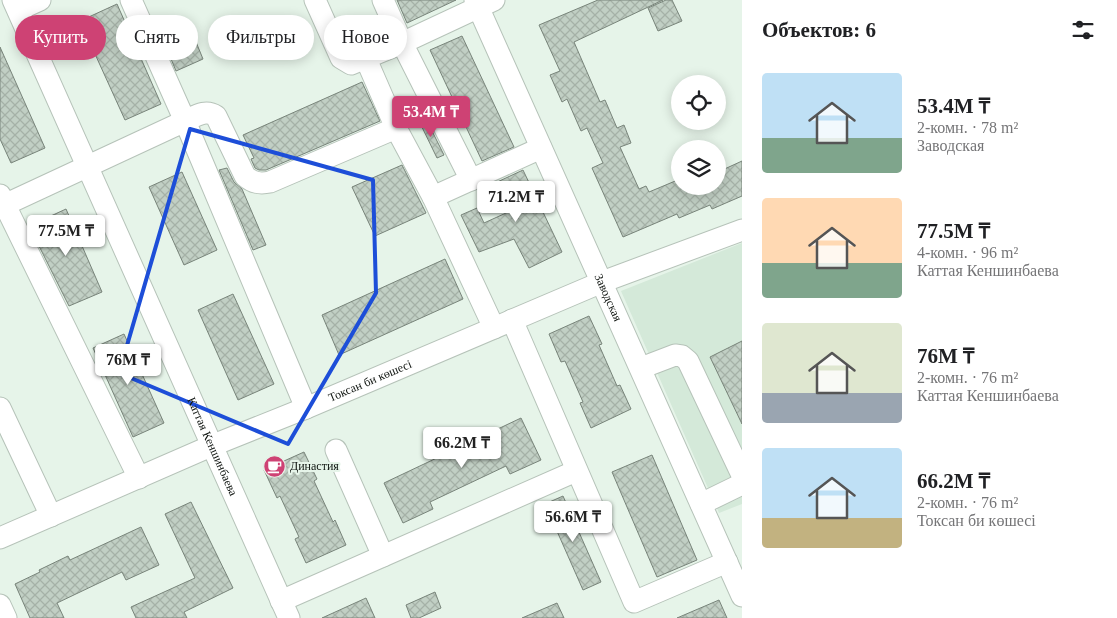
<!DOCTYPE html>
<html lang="ru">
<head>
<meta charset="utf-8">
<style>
  :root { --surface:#fff; --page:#f6f6f6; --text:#202124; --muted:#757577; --accent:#ce4274 }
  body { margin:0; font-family:Georgia,serif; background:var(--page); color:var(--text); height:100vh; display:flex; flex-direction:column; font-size:19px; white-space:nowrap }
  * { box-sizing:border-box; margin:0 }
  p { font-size:16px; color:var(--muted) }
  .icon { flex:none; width:28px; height:28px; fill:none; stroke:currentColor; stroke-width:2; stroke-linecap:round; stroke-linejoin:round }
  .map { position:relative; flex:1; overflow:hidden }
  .panel { display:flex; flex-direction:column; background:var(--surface); width:375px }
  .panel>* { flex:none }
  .guide { position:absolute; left:15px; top:15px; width:475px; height:45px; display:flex; gap:10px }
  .buttons { position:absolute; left:671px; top:75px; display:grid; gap:10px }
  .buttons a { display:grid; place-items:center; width:55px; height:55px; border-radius:50%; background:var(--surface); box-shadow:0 2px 12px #0003; font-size:25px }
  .price { position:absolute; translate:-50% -42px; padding:0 11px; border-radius:5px; background:#fff; color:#222; font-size:16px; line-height:32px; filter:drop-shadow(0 1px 2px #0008) }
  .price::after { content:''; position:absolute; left:50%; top:30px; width:15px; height:11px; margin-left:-8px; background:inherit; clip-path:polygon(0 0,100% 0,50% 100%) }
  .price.current { background:var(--accent); color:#fff }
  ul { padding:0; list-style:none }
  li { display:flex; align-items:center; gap:15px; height:125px; padding:0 20px }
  li span { display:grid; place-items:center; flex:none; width:140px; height:100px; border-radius:5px; color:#555 }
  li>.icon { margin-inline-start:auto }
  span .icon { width:60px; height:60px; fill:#fffc; stroke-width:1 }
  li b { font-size:21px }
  h2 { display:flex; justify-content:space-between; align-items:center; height:60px; padding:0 20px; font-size:21px }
  .pill { padding:0 18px; border-radius:22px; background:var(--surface); box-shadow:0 2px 12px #0003; font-size:18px; line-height:45px }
  .pill.current { background:var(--accent); color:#fff }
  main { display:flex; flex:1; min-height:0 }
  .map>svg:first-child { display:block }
</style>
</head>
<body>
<main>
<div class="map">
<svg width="742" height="618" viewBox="0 0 742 618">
  <defs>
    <pattern id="building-cross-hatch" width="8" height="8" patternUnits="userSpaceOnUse" patternTransform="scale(1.25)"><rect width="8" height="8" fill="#c1cfc4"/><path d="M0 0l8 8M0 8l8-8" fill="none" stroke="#a5b1a7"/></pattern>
  </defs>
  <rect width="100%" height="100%" fill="#e6f4e9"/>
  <polygon fill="#d4e9d9" points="742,243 742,504 719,513 621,291"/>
  <g fill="url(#building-cross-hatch)" stroke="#78847a">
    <polygon points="397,0 456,0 407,23"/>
    <polygon points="598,0 663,0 574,42 600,102 605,100 617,128 624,125 631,143 620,147 639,189 646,186 649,192 680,179 680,186 718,186 718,172 742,161 742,196 712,209 710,205 679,218 677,214 623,237 592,168 603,163 587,128 581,131 567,99 562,102 550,75 560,71 539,25"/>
    <polygon points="666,0 672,0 682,21 658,31 648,8"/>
    <polygon points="117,4 161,104 125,120 80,21"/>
    <polygon points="462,36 514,147 482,161 430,50"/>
    <polygon points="196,42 203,59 176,71 169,54"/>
    <polygon points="0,47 45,148 11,163 0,139"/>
    <polygon points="362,82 380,121 266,170 259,170 255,168 251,159 254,158 243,135"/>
    <polygon points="425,117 444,155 437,158 419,121"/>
    <polygon points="402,165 426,213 375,236 352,187"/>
    <polygon points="227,168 234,182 242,189 266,245 253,250 219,170"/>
    <polygon points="523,170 562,252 529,268 514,239 479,252 461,215 477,208 484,223 506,213 493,184"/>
    <polygon points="182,172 217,250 184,265 149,187"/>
    <polygon points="66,209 102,292 69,306 29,226"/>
    <polygon points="445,259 463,299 339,355 322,315"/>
    <polygon points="233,294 274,384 238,400 198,310"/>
    <polygon points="589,316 602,344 599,345 617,386 620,385 631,409 591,428 580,403 583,402 565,361 561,362 549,334"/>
    <polygon points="124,334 164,423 133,437 93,348"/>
    <polygon points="742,341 742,424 710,357"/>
    <polygon points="521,418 541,460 510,474 506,466 430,502 433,509 403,523 384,483"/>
    <polygon points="304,452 317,479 314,481 333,522 335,520 346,545 306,563 295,539 299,537 280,496 277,498 264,470"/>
    <polygon points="652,455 697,560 657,577 612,472"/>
    <polygon points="563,496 601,582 583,590 545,504"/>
    <polygon points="191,502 233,588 184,612 187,618 136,618 131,607 195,578 165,514"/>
    <polygon points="141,527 159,565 126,580 122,572 57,603 64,618 30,618 15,584 40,572 39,570 68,556 70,560"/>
    <polygon points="435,592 441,608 419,618 411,618 406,605"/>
    <polygon points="366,598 375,618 322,618"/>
    <polygon points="719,600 727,618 677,618"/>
    <polygon points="557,603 564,618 522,618"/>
  </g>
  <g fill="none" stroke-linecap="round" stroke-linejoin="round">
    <defs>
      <g id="minor">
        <path id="s1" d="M13 0 289 618"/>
        <path d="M131 0 185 121C196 116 205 109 216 116L245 176C253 183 260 184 270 182L396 128"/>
        <polyline points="315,0 341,58 351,64 402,43 494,0"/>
        <polyline points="383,0 402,43 471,180"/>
        <path id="s2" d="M475 0 742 596"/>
        <polyline points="18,10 40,0"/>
        <polyline points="366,59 396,128 433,197"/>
        <polyline points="0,195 139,478"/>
        <polyline points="0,207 185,121 306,408"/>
        <polyline points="512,320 634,602 727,562"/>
        <polyline points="494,328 433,197 541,148"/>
        <polyline points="641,368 675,355 682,356 688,361 742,475"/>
        <polyline points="0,408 51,516"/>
        <polyline points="336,450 383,556"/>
        <polyline points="701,504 742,484"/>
        <path id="s3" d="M0 538 211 446 306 408 602 282 742 230"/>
        <polyline points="281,601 576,471"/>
        <polyline points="0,605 6,618"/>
      </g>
    </defs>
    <use href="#minor" stroke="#b6c3b9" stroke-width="23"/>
    <use href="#minor" stroke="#fff" stroke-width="21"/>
  </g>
  <path fill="none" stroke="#1d4ed8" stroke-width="4" stroke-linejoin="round" d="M190 129 373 180 376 293 288 444 119 373Z"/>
  <defs>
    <symbol id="cafe-disc" viewBox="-11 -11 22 22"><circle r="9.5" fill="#ce4274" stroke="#e6f4e9"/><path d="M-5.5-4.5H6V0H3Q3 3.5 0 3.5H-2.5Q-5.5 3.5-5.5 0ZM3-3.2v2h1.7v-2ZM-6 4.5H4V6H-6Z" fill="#fff"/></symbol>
  </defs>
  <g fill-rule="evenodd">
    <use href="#cafe-disc" x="262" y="454" width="25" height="25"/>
  </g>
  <g text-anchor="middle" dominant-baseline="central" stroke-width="4" stroke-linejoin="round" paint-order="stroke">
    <g font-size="12" fill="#101511" stroke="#e6f4e9">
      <text stroke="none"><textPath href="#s2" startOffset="326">Заводская</textPath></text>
      <text stroke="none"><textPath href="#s3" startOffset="402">Токсан би көшесі</textPath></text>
      <text stroke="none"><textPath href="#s1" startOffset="489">Каттая Кеншинбаева</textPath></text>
    </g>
    <g font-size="12" fill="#101511" stroke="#e6f4e9" text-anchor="start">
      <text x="290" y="466">Династия</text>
    </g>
  </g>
</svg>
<div class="buttons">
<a><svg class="icon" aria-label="locate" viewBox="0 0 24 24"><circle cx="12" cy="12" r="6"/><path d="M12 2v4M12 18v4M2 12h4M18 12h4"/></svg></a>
<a><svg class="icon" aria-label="layers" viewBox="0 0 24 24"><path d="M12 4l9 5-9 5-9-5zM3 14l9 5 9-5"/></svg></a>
</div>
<b class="price current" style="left:431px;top:138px">53.4M ₸</b>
<b class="price" style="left:516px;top:223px">71.2M ₸</b>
<b class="price" style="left:66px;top:257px">77.5M ₸</b>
<b class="price" style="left:128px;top:386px">76M ₸</b>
<b class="price" style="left:462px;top:469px">66.2M ₸</b>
<b class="price" style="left:573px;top:543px">56.6M ₸</b>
<div class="guide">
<a class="pill current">Купить</a>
<a class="pill">Снять</a>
<a class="pill">Фильтры</a>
<a class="pill">Новое</a>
</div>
</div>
<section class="panel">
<h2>Объектов: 6<svg class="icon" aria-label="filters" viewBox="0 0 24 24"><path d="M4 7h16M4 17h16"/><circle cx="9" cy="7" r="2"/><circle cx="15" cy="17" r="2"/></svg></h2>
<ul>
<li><span style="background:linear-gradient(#bfe0f5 65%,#7fa58c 0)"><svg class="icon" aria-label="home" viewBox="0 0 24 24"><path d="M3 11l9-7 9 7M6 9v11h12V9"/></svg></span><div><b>53.4M ₸</b><p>2-комн. · 78 m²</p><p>Заводская</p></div></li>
<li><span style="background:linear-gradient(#ffd9b3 65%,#7fa58c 0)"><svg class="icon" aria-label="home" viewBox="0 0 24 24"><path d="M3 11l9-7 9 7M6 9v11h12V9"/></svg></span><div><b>77.5M ₸</b><p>4-комн. · 96 m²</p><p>Каттая Кеншинбаева</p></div></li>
<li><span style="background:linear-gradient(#dfe7d0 70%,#9aa5b1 0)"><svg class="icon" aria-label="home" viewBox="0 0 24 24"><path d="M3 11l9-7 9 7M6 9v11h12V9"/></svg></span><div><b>76M ₸</b><p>2-комн. · 76 m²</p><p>Каттая Кеншинбаева</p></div></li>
<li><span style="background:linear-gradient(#bfe0f5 70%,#c2b280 0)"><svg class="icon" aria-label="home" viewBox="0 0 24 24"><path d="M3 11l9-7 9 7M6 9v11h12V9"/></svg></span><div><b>66.2M ₸</b><p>2-комн. · 76 m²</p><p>Токсан би көшесі</p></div></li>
</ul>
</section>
</main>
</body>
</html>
